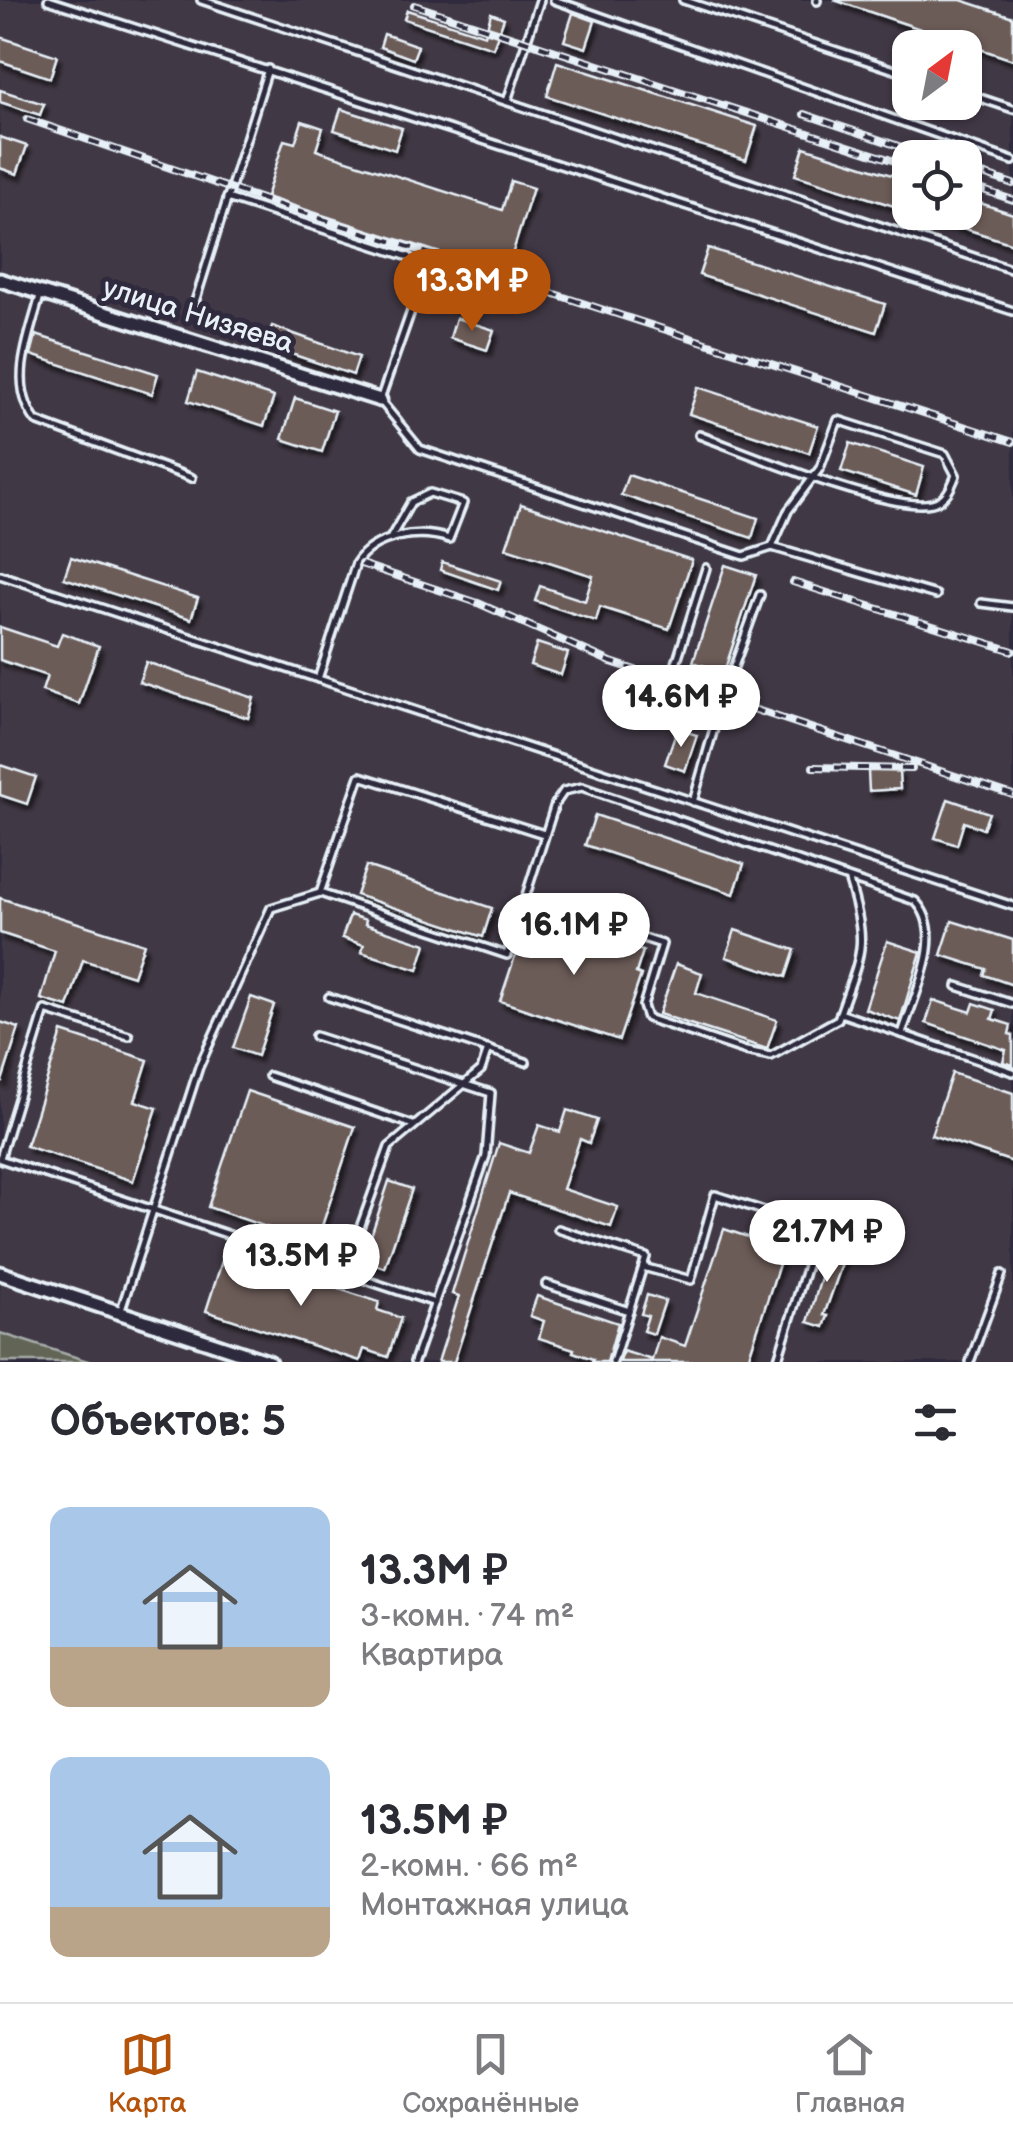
<!DOCTYPE html>
<html lang="ru">
<head>
<meta charset="utf-8">
<style>
  :root { --surface:#fff; --page:#f7f7f7; --text:#2b2b33; --muted:#7c7c81; --line:#e1e1e2; --accent:#b45309 }
  body { margin:0; font-family:"Balsamiq Sans",sans-serif; background:var(--page); color:var(--text); height:100vh; display:flex; flex-direction:column; font-size:38px; white-space:nowrap }
  * { box-sizing:border-box; margin:0 }
  p { font-size:32px; color:var(--muted) }
  .icon { flex:none; width:55px; height:55px; fill:none; stroke:currentColor; stroke-width:2; stroke-linecap:round; stroke-linejoin:round }
  .map { position:relative; height:1362px; overflow:hidden }
  .side { display:flex; flex-direction:column; background:var(--surface); flex:1 }
  .side>* { flex:none }
  .needle { width:65px; rotate:32deg }
  .buttons { position:absolute; left:892px; top:30px; display:grid; gap:20px }
  .buttons a { display:grid; place-items:center; width:90px; height:90px; border-radius:20px; background:var(--surface); box-shadow:0 2px 8px #0004; font-size:50px }
  .price { position:absolute; translate:-50% -85px; padding:0 22px; border-radius:35px; background:#fff; color:#222; font-size:32px; line-height:65px; filter:drop-shadow(0 2px 5px #0008) }
  .price::after { content:''; position:absolute; left:50%; top:60px; width:30px; height:22px; margin-left:-15px; background:inherit; clip-path:polygon(0 0,100% 0,50% 100%) }
  .price.active { background:var(--accent); color:#fff }
  ul { padding:0; list-style:none }
  li { display:flex; align-items:center; gap:30px; height:250px; padding:0 50px }
  li span { display:grid; place-items:center; flex:none; width:280px; height:200px; border-radius:20px; color:#555 }
  li>.icon { margin-inline-start:auto }
  span .icon { width:120px; height:120px; fill:#fffc; stroke-width:1 }
  li b { font-size:42px }
  h2 { display:flex; justify-content:space-between; align-items:center; height:120px; padding:0 50px; font-size:42px }
  .dock { display:flex; justify-content:space-around; align-items:center; height:140px; border-top:2px solid var(--line); background:var(--surface); font-size:28px; color:var(--muted) }
  .dock a { display:grid; justify-items:center; gap:5px }
  .dock .active { color:var(--accent) }
  .map>svg:first-child { display:block }
</style>
</head>
<body>
<div class="map">
<svg width="1013" height="1362" viewBox="0 0 1013 1362">
  <defs>
    <filter id="shadow"><feDropShadow dx="3.5" dy="5.5" stdDeviation="2.5" flood-color="#0009"/></filter>
  </defs>
  <rect width="100%" height="100%" fill="#2f2a3d"/>
  <filter id="ink" filterUnits="userSpaceOnUse"><feTurbulence type="fractalNoise" baseFrequency=".01" numOctaves="2"/><feDisplacementMap in="SourceGraphic" scale="20" xChannelSelector="R" yChannelSelector="G"/><feConvolveMatrix kernelMatrix="1 2 1 2 8 2 1 2 1" color-interpolation-filters="sRGB"/></filter>
  <g filter="url(#ink)">
    <path fill="#413945" fill-rule="evenodd" d="M0 0H1013V1362H91L0 1333ZM910 48H965V102H910ZM910 158H965V212H910Z"/>
    <polygon fill="#626557" stroke="#a5aba8" stroke-width="2.5" points="0,1333 91,1362 0,1362"/>
    <g fill="#6c5c59" stroke="#e8f1f8" stroke-width="2.5" filter="url(#shadow)">
      <polygon points="834,0 961,0 1013,17 1013,60"/>
      <polygon points="407,10 485,35 491,13 504,18 493,48 404,19"/>
      <polygon points="573,13 595,21 586,48 564,41"/>
      <polygon points="384,34 418,46 413,59 380,47"/>
      <polygon points="0,37 57,56 50,78 0,61"/>
      <polygon points="557,62 757,126 746,160 547,96"/>
      <polygon points="0,90 44,104 40,115 0,102"/>
      <polygon points="341,109 402,128 395,150 334,130"/>
      <polygon points="302,121 323,128 316,150 502,210 511,181 533,188 506,274 266,197 284,140 295,143"/>
      <polygon points="0,137 27,146 17,174 0,168"/>
      <polygon points="804,147 910,181 910,211 795,175"/>
      <polygon points="965,198 1013,214 1013,244 919,214 965,212"/>
      <polygon points="708,248 885,304 876,332 699,275"/>
      <polygon points="456,318 494,330 487,350 450,338"/>
      <polygon points="272,326 359,357 353,375 265,345"/>
      <polygon points="36,335 158,374 152,394 31,355"/>
      <polygon points="197,372 274,397 264,426 188,401"/>
      <polygon points="698,387 818,426 809,453 689,414"/>
      <polygon points="295,398 335,411 322,452 282,439"/>
      <polygon points="850,443 924,467 916,495 841,471"/>
      <polygon points="628,475 758,518 752,538 621,495"/>
      <polygon points="521,504 692,560 669,629 600,607 596,621 535,601 540,586 585,601 593,576 506,548"/>
      <polygon points="71,557 198,598 191,619 64,578"/>
      <polygon points="442,562 501,581 498,590 440,570"/>
      <polygon points="725,565 756,575 724,672 693,662"/>
      <polygon points="0,627 57,646 62,633 99,646 79,704 42,691 47,676 0,660"/>
      <polygon points="537,643 568,653 561,675 530,665"/>
      <polygon points="146,662 254,698 248,718 139,682"/>
      <polygon points="677,729 697,735 685,771 665,764"/>
      <polygon points="0,765 36,777 27,804 0,795"/>
      <polygon points="899,770 900,789 869,791 868,771"/>
      <polygon points="948,799 989,813 983,829 964,822 957,845 935,838"/>
      <polygon points="595,815 744,864 734,894 585,845"/>
      <polygon points="366,866 492,908 483,937 356,895"/>
      <polygon points="0,898 144,944 133,976 83,960 68,1007 41,999 55,951 0,933"/>
      <polygon points="350,915 366,920 365,924 426,944 418,970 361,952 364,945 342,938"/>
      <polygon points="535,916 643,951 636,973 641,975 619,1040 500,1001 522,935 528,937"/>
      <polygon points="952,921 1013,940 1013,985 984,975 986,969 941,955"/>
      <polygon points="735,930 795,950 786,977 726,957"/>
      <polygon points="887,941 921,952 900,1021 865,1009"/>
      <polygon points="676,964 702,973 696,993 777,1020 767,1049 659,1014"/>
      <polygon points="251,997 274,1005 257,1056 233,1048"/>
      <polygon points="933,1000 971,1012 974,1003 995,1010 992,1019 1011,1025 1009,1034 1013,1035 1013,1065 1003,1062 1006,1050 926,1023"/>
      <polygon points="0,1022 19,1028 2,1081 0,1081"/>
      <polygon points="62,1032 148,1060 135,1101 157,1108 133,1181 26,1146"/>
      <polygon points="952,1073 1013,1093 1013,1162 931,1135"/>
      <polygon points="247,1091 355,1127 316,1244 208,1207"/>
      <polygon points="567,1110 597,1120 589,1143 580,1139 563,1189 618,1207 611,1227 509,1193 454,1362 438,1362 459,1296 452,1294 499,1143 529,1153 539,1125 560,1132"/>
      <polygon points="389,1181 412,1189 385,1268 363,1260"/>
      <polygon points="724,1229 784,1249 747,1362 620,1362 623,1351 652,1360 659,1337 685,1346"/>
      <polygon points="835,1243 848,1247 824,1315 828,1316 824,1327 808,1322 825,1264 827,1265"/>
      <polygon points="225,1252 379,1302 377,1310 401,1318 388,1357 364,1349 360,1361 206,1311"/>
      <polygon points="647,1295 665,1301 654,1334 643,1331 648,1316 641,1314"/>
      <polygon points="537,1296 618,1323 607,1362 592,1362 593,1359 573,1352 574,1349 539,1338 544,1321 530,1316"/>
    </g>
    <g fill="none" stroke-linecap="round" stroke-linejoin="round">
      <defs>
        <g id="lane">
          <polyline points="48,0 1013,311"/>
          <polyline points="201,0 1013,270"/>
          <polyline points="554,0 1013,161"/>
          <polyline points="683,0 910,75"/>
          <polyline points="817,1 817,0"/>
          <polyline points="965,93 1013,109"/>
          <polyline points="507,101 540,0"/>
          <path d="M227 198 409 257 423 277 380 400 420 449 744 556 772 547 788 511 820 468 838 420 945 454 956 475C951 488 946 500 932 503 890 513 745 452 699 435"/>
          <path d="M40 296C29 338 8 383 36 421L192 478"/>
          <polyline points="195,302 268,69"/>
          <polyline points="772,547 936,595"/>
          <polyline points="706,568 673,673 726,689"/>
          <polyline points="0,575 1013,906"/>
          <polyline points="981,603 1013,607"/>
          <path d="M318 679 356 563C374 535 419 529 449 539L463 503 430 493 411 502 391 537"/>
          <polyline points="693,802 723,697 760,595"/>
          <path d="M320 893 507 955 555 804 564 791 582 787 915 901C948 933 913 997 902 1034"/>
          <path d="M525 900 662 944 643 1006 647 1018 746 1051 771 1056 838 1019C860 955 870 948 849 881"/>
          <polyline points="957,986 1013,1004"/>
          <polyline points="329,997 526,1062"/>
          <polyline points="840,1013 1013,1072"/>
          <polyline points="315,1036 491,1093 486,1156 414,1362"/>
          <polyline points="269,1076 413,1125"/>
          <polyline points="0,1158 45,1010 129,1036"/>
          <polyline points="0,1159 435,1303"/>
          <polyline points="558,1229 646,1257 629,1311"/>
          <polyline points="643,1267 691,1280 715,1195 767,1212 810,1256 777,1362"/>
          <polyline points="344,1272 389,1147 481,1070 488,1049"/>
          <polyline points="546,1284 629,1311 613,1362"/>
          <polyline points="121,1310 199,1067 271,908 320,893 360,776 544,834"/>
          <polyline points="970,1362 1002,1274"/>
        </g>
        <g id="street">
          <polyline points="0,280 380,400"/>
          <polyline points="0,1273 269,1362"/>
        </g>
      </defs>
      <use href="#lane" stroke="#e8f1f8" stroke-width="12"/>
      <use href="#street" stroke="#e8f1f8" stroke-width="19"/>
      <use href="#lane" stroke="#2f2a3d" stroke-width="5"/>
      <use href="#street" stroke="#2f2a3d" stroke-width="11"/>
      <defs>
        <g id="rail">
          <polyline points="414,5 910,166"/>
          <polyline points="804,114 934,158"/>
          <polyline points="27,119 276,204 1013,442"/>
          <polyline points="965,168 1013,184"/>
          <polyline points="965,184 1013,200"/>
          <polyline points="361,564 478,603 611,662 1013,795"/>
          <polyline points="793,582 1013,651"/>
          <polyline points="813,767 912,769"/>
        </g>
      </defs>
      <use href="#rail" stroke="#e8f1f8" stroke-width="8"/>
      <use href="#rail" stroke="#2f2a3d" stroke-width="4" stroke-dasharray="11" stroke-linecap="butt"/>
    </g>
  </g>
  <g text-anchor="middle" dominant-baseline="central" stroke-width="10" stroke-linejoin="round" paint-order="stroke">
    <g font-size="28" fill="#e8f1f8" stroke="#2f2a3d">
      <text transform="translate(198 316) rotate(17)">улица Низяева</text>
    </g>
  </g>
</svg>
<div class="buttons">
<a><svg class="needle" viewBox="-14 -14 28 28"><path d="M0-13l5 13h-10z" fill="#e53935"/><path d="M0 13l5-13h-10z" fill="#7c7c81"/></svg></a>
<a><svg class="icon" aria-label="locate" viewBox="0 0 24 24"><circle cx="12" cy="12" r="6"/><path d="M12 2v4M12 18v4M2 12h4M18 12h4"/></svg></a>
</div>
<b class="price active" style="left:472px;top:334px">13.3M ₽</b>
<b class="price" style="left:681px;top:750px">14.6M ₽</b>
<b class="price" style="left:574px;top:978px">16.1M ₽</b>
<b class="price" style="left:827px;top:1285px">21.7M ₽</b>
<b class="price" style="left:301px;top:1309px">13.5M ₽</b>
</div>
<section class="side">
<h2>Объектов: 5<svg class="icon" aria-label="filters" viewBox="0 0 24 24"><path d="M4 7h16M4 17h16"/><circle cx="9" cy="7" r="2"/><circle cx="15" cy="17" r="2"/></svg></h2>
<ul>
<li><span style="background:linear-gradient(#a9c7e8 70%,#b9a48a 0)"><svg class="icon" aria-label="home" viewBox="0 0 24 24"><path d="M3 11l9-7 9 7M6 9v11h12V9"/></svg></span><div><b>13.3M ₽</b><p>3-комн. · 74 m²</p><p>Квартира</p></div></li>
<li><span style="background:linear-gradient(#a9c7e8 75%,#b9a48a 0)"><svg class="icon" aria-label="home" viewBox="0 0 24 24"><path d="M3 11l9-7 9 7M6 9v11h12V9"/></svg></span><div><b>13.5M ₽</b><p>2-комн. · 66 m²</p><p>Монтажная улица</p></div></li>
</ul>
</section>
<nav class="dock">
<a class="active"><svg class="icon" aria-label="map" viewBox="0 0 24 24"><path d="M3 6l6-2 6 2 6-2v14l-6 2-6-2-6 2zM9 4v14M15 6v14"/></svg>Карта</a>
<a><svg class="icon" aria-label="saved" viewBox="0 0 24 24"><path d="M7 4h10v16l-5-4-5 4z"/></svg>Сохранённые</a>
<a><svg class="icon" aria-label="home" viewBox="0 0 24 24"><path d="M3 11l9-7 9 7M6 9v11h12V9"/></svg>Главная</a>
</nav>
</body>
</html>
